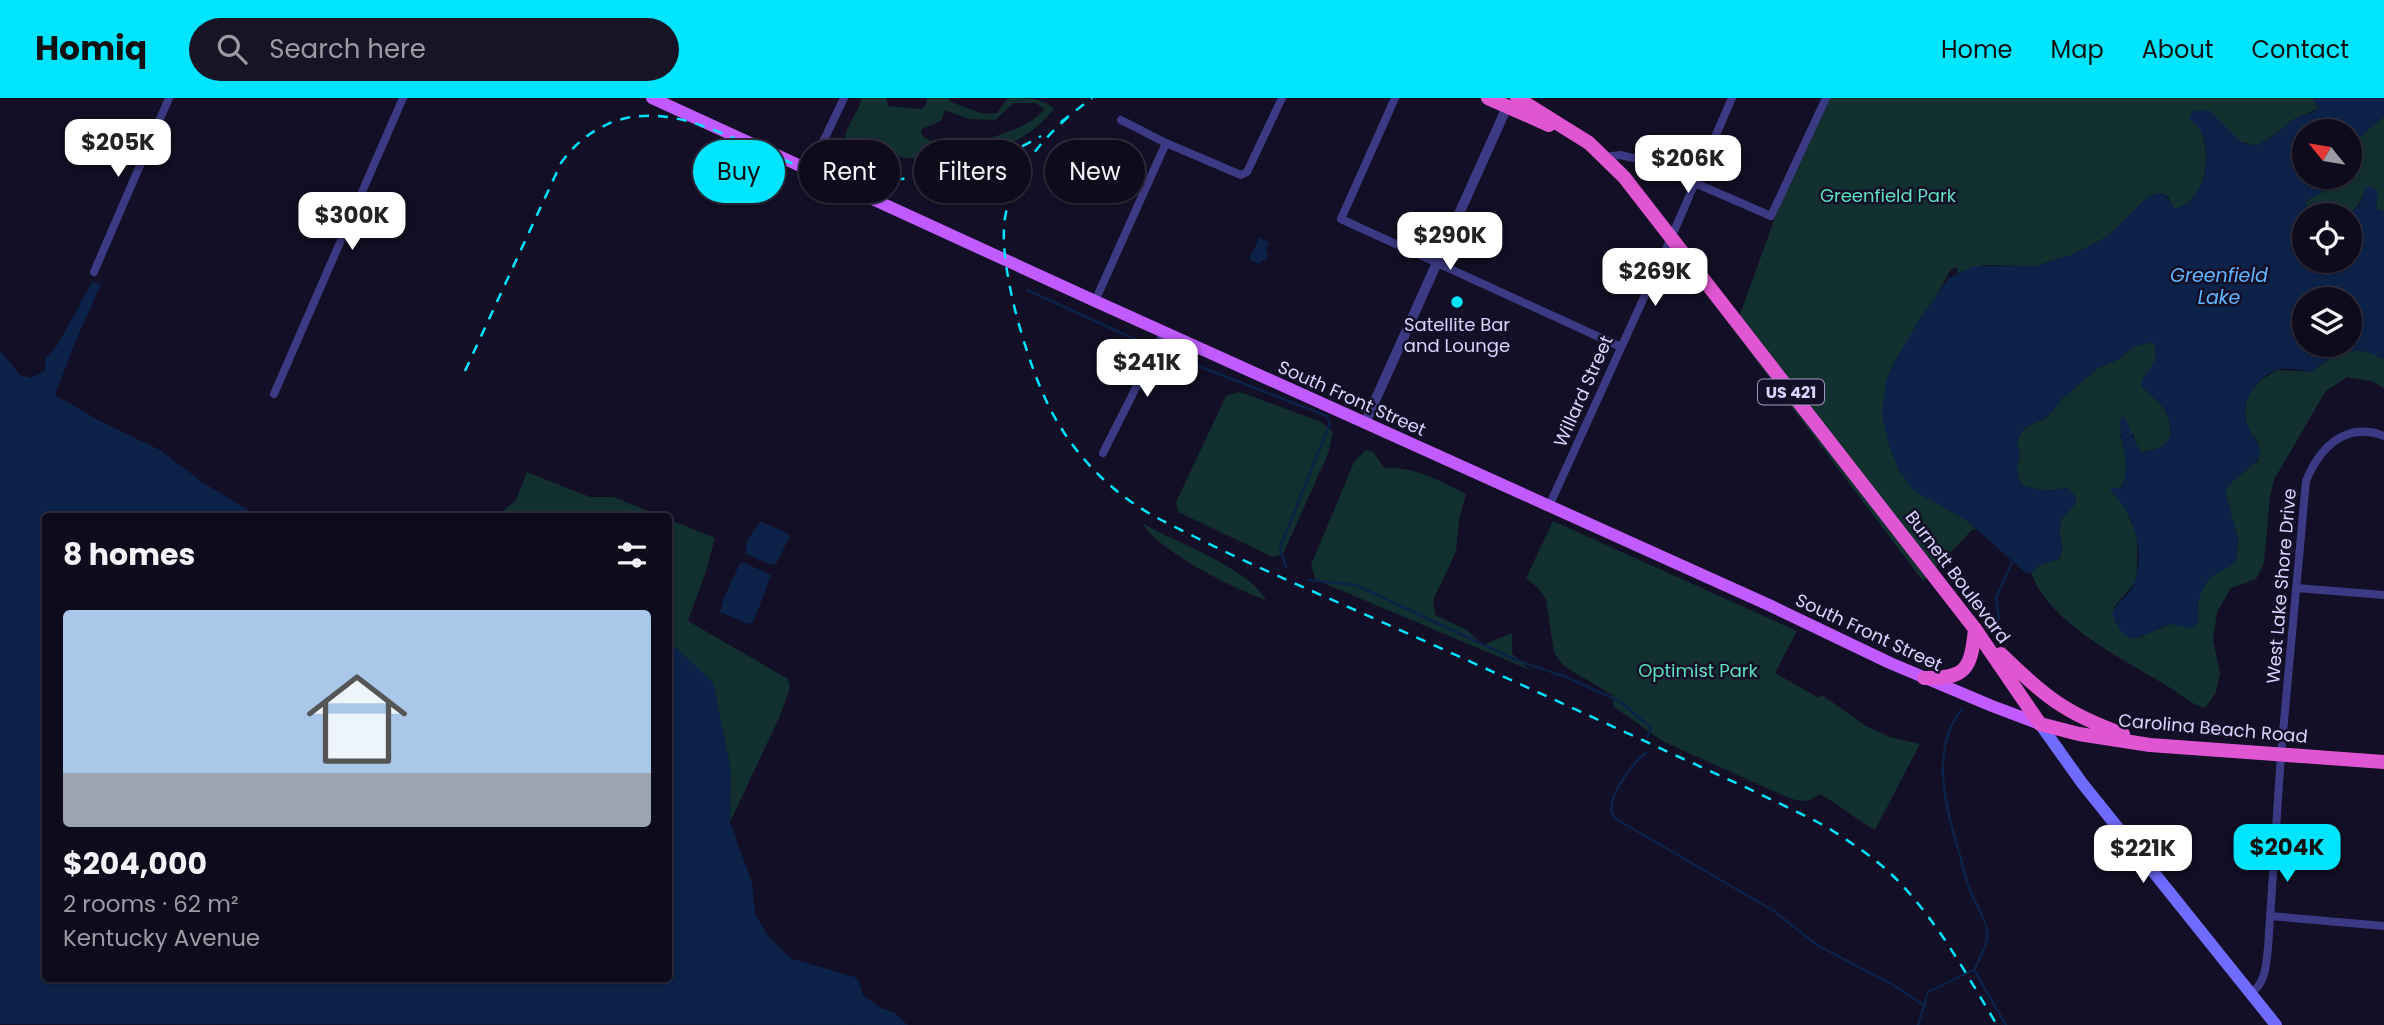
<!DOCTYPE html>
<html lang="en">
<head>
<meta charset="utf-8">
<style>
  :root { --surface:#0e0b1c; --page:#171425; --text:#f1f3f6; --muted:#9b9ba3; --line:#2e2b3b; --accent:#00e5ff }
  body { margin:0; font-family:Poppins,sans-serif; background:var(--page); color:var(--text); height:100vh; display:flex; flex-direction:column; font-size:26px; white-space:nowrap }
  * { box-sizing:border-box; margin:0 }
  p { font-size:23px; color:var(--muted) }
  .icon { flex:none; width:38px; height:38px; fill:none; stroke:currentColor; stroke-width:2; stroke-linecap:round; stroke-linejoin:round }
  .map { position:relative; flex:1; overflow:hidden }
  .sheet { position:absolute; left:42px; top:415px; width:630px; height:469px; display:flex; flex-direction:column; background:var(--surface); border-radius:7px; box-shadow:0 2px 5px #0004,0 0 0 2px var(--line) }
  .sheet>* { flex:none }
  .guide { position:absolute; left:693px; top:42px; width:665px; height:63px; display:flex; gap:14px }
  .needle { width:46px; rotate:300deg }
  .buttons { position:absolute; left:2292px; top:21px; display:grid; gap:14px }
  .buttons a { display:grid; place-items:center; width:70px; height:70px; border-radius:50%; background:var(--surface); box-shadow:0 2px 5px #0004,0 0 0 2px var(--line); font-size:35px }
  .price { position:absolute; translate:-50% -60px; padding:0 16px; border-radius:14px; background:#fff; color:#222; font-size:23px; line-height:46px; filter:drop-shadow(0 2px 4px #0008) }
  .price::after { content:''; position:absolute; left:50%; top:42px; width:21px; height:16px; margin-left:-10px; background:inherit; clip-path:polygon(0 0,100% 0,50% 100%) }
  .price.active { background:var(--accent); color:#111 }
  ul { padding:0; list-style:none }
  li { display:grid; align-content:center; gap:14px; height:371px; padding:0 21px }
  li+li { border-top:2px solid var(--line) }
  li span { display:grid; place-items:center; height:217px; border-radius:7px; color:#555 }
  li>.icon { margin-inline-start:auto }
  span .icon { width:126px; height:126px; fill:#fffc; stroke-width:1 }
  li b { font-size:30px }
  h2 { display:flex; justify-content:space-between; align-items:center; height:84px; padding:0 21px; font-size:30px }
  .chip { padding:0 24px; border-radius:32px; background:var(--surface); box-shadow:0 2px 5px #0004,0 0 0 2px var(--line); font-size:24px; line-height:63px }
  .chip.active { background:var(--accent); color:#111 }
  header { display:flex; align-items:center; gap:42px; box-sizing:border-box; height:98px; padding:0 35px; background:var(--accent); color:#111 }
  header strong { font-size:33px }
  nav { display:flex; gap:38px; margin-inline-start:auto; font-size:24px }
  .search { width:490px; height:63px; background:var(--page); display:flex; align-items:center; gap:18px; box-sizing:border-box; padding:0 24px; border-radius:38px; color:var(--muted); font-size:26px }
  .map>svg:first-child { display:block }
</style>
</head>
<body>
<header>
<strong>Homiq</strong>
<div class="search"><svg class="icon" aria-label="search" viewBox="0 0 24 24"><circle cx="10" cy="10" r="6"/><path d="M15 15l6 6"/></svg>Search here</div>
<nav><a>Home</a><a>Map</a><a>About</a><a>Contact</a></nav>
</header>
<div class="map">
<svg width="2384" height="927" viewBox="0 0 2384 927">
  <rect width="100%" height="100%" fill="#130f26"/>
  <g fill="#12302f" fill-rule="evenodd">
    <path d="M862 0H886L888 8 921 11 926 7 927 0H948L951 4 983 16 997 15 1008 0C1025 0 1044 0 1054 11 1017 57 961 63 907 60 899 59 893 56 886 55 877 54 873 58 865 60 858 62 846 58 839 56L837 52 844 47C845 28 857 17 862 0ZM1014 5H1036L1044 11C1035 29 971 48 951 47 942 47 926 43 921 36L922 31 941 23 945 12 969 21 995 22Z"/>
    <path d="M1823 0H2314L2318 11 2294 21 2270 40 2256 48 2201 33C2212 58 2206 105 2174 111L2168 99 2161 95 2148 99 2108 138 2074 156 2036 168 1983 167 1957 175V169L1951 171 1912 245 2006 422 1972 432 1923 483 1734 233 1781 103Z"/>
    <path d="M2384 18V114L2376 111 2378 93 2365 90C2358 124 2335 117 2307 117L2306 104C2309 101 2312 98 2316 95 2327 89 2338 92 2342 79H2350V48Z"/>
    <path d="M2152 244 2155 247 2156 262 2142 282 2141 289C2162 306 2170 310 2171 338L2163 349 2142 355 2135 347 2134 336H2120C2126 356 2134 384 2113 396L2125 409 2137 437V474L2135 485 2114 509 2137 540 2171 526 2198 524C2197 507 2199 483 2216 474 2223 470 2230 469 2236 463L2238 441 2225 394 2231 383 2258 363V345L2248 331 2245 314 2248 297 2262 281 2277 272 2312 274C2339 252 2351 245 2384 261V290L2371 283 2347 279 2325 294 2274 382 2270 399 2264 465 2256 481 2231 490 2217 514 2213 542 2220 575 2216 594 2205 610C2192 607 2183 598 2172 591 2126 562 2051 528 2031 475L2040 467 2059 461C2066 446 2057 440 2060 427 2061 419 2071 411 2076 404L2075 398 2067 390 2043 393 2023 388 2019 382 2017 368 2020 359 2017 344 2021 335 2026 329 2046 320 2062 301 2098 270 2119 261 2133 249Z"/>
    <polygon points="1240,294 1321,324 1333,334 1328,356 1283,456 1273,459 1178,414 1176,404 1226,298"/>
    <path d="M1366 352 1373 354 1384 370C1412 367 1441 383 1466 396L1459 422 1456 454 1433 502 1435 517 1467 532 1483 547 1512 535V556L1530 572 1316 482 1311 467 1354 364Z"/>
    <polygon points="527,374 590,399 614,399 661,418 497,418 516,402"/>
    <polygon points="668,421 715,440 706,473 688,523 788,581 790,590 779,620 730,724 731,672 713,585 669,543"/>
    <path d="M1553 423 1797 533 1775 575 1819 600 1822 597 1866 628 1890 639 1920 646 1875 732C1855 721 1839 706 1819 696 1808 705 1802 704 1789 700L1664 644 1614 609 1612 597 1564 568 1554 555 1546 501 1538 490 1526 480Z"/>
    <path d="M1142 425C1175 444 1249 470 1266 502 1234 491 1159 453 1142 425Z"/>
  </g>
  <g fill="#0c2248" fill-rule="evenodd">
    <path d="M2314 0H2384V18L2350 48V33H2305V79H2342L2341 84C2331 93 2318 94 2306 104L2305 163H2350V117H2343C2360 110 2361 108 2365 90L2371 88 2378 93 2376 111 2384 114V261C2351 245 2339 252 2312 274 2302 273 2289 269 2279 271 2261 276 2244 297 2245 316 2246 331 2257 341 2261 355 2255 370 2235 376 2225 394L2238 441 2236 463C2217 481 2211 469 2199 501 2195 512 2203 524 2191 531L2171 526 2137 540H2130L2120 533 2112 516C2116 503 2130 498 2134 486 2143 465 2138 430 2126 412 2122 404 2114 399 2110 390L2114 389 2121 391C2132 368 2120 345 2120 322L2123 318C2132 330 2133 345 2142 355L2163 349 2171 338C2170 310 2162 306 2141 289L2142 282 2156 262 2155 248 2152 244 2133 249 2119 261 2098 270 2062 301 2046 320 2026 329 2021 335 2017 344 2020 359 2017 368 2019 382 2023 388 2043 393 2067 390 2075 398 2076 404C2071 411 2061 419 2060 427 2057 441 2066 446 2059 461L2040 467 2031 475H2026L1966 422 1914 393 1900 374 1890 351 1882 318 1886 282 1894 264 1921 219 1949 180 1974 168H2036L2074 156 2108 138 2148 99 2157 95 2165 96 2174 111C2204 106 2212 62 2203 37 2200 30 2194 25 2189 20L2193 13 2209 12 2242 45 2256 48 2270 40 2294 21 2315 13 2318 11ZM2305 201H2350V247H2305Z"/>
    <polygon points="1259,140 1269,144 1265,154 1268,156 1266,162 1261,162 1260,166 1249,161"/>
    <polygon points="92,184 101,186 74,247 55,297 100,323 160,352 202,384 258,418 46,418 46,880 668,880 669,543 713,584 731,672 730,724 752,785 755,816 768,838 790,860 858,880 863,897 881,910 895,915 908,927 0,926 0,252 20,277 31,280 45,273 46,260 58,246"/>
    <polygon points="760,423 787,435 790,438 776,466 768,466 745,455 748,441"/>
    <polygon points="743,464 771,477 753,525 748,526 720,514 724,500 740,465"/>
  </g>
  <g fill="none" stroke-linecap="round" stroke-linejoin="round">
    <g stroke="#0c2248" stroke-width="2.5">
      <polyline points="1027,192 1150,248"/>
      <polyline points="1193,266 1327,318 1330,325 1280,450 1286,469"/>
      <polyline points="1309,482 1356,487 1516,562 1566,579 1619,603 1649,628 1651,631 1647,639"/>
      <polyline points="1995,530 1999,520 1996,500 2013,462"/>
      <path d="M1962 611C1930 651 1945 707 1958 751 1962 763 1964 775 1968 787 1973 802 1984 817 1987 832 1990 844 1979 861 1974 872"/>
      <path d="M1646 655C1632 665 1600 706 1616 721L1774 813 1817 847 1893 887 1925 908"/>
      <polyline points="1974,872 2006,927"/>
      <polyline points="1918,927 1928,894 1973,872"/>
    </g>
    <g stroke="#3d3a85" stroke-width="8">
      <polyline points="1395,0 1341,121 1621,249"/>
      <polyline points="1121,22 1166,45 1241,77 1247,74 1282,0"/>
      <polyline points="1605,59 1620,57 1642,62 1771,118 1826,0"/>
      <polyline points="809,73 844,0"/>
      <polyline points="94,174 169,0"/>
      <polyline points="1095,203 1166,45"/>
      <polyline points="274,296 403,0"/>
      <polyline points="1103,355 1164,234"/>
      <polyline points="1549,408 1671,140 1732,0"/>
      <polyline points="2296,490 2384,497"/>
      <polyline points="2270,818 2384,828"/>
      <path d="M2251 895C2266 885 2266 866 2268 850L2281 656 2306 383C2320 349 2346 323 2384 338"/>
    </g>
    <polyline stroke="#3d3a85" stroke-width="10" points="1365,325 1507,9"/>
    <polyline stroke="#6f6bff" stroke-width="12" points="2040,626 2082,685 2276,927"/>
    <polyline stroke="#c25bff" stroke-width="12" points="652,0 1095,203 1769,507 1890,565 1992,608 2040,626"/>
    <g stroke="#e055d1" stroke-width="14">
      <polyline points="1488,0 1549,27"/>
      <polyline points="1517,0 1589,45 1624,79 1975,531 2040,626 2079,636 2150,647 2384,664"/>
      <path d="M2001 556C2044 598 2066 616 2123 636"/>
      <path d="M1924 580C1966 581 1971 571 1975 531"/>
    </g>
    <g stroke="#00e5ff" stroke-width="2.5" stroke-dasharray="10 9" stroke-linecap="butt">
      <path d="M1068 19C1037 47 1012 77 1005 120 997 168 1030 276 1054 318 1071 349 1097 379 1126 400 1147 416 1171 427 1195 439 1247 465 1301 488 1355 512 1450 554 1544 597 1638 640 1700 669 1763 696 1825 728 1852 745 1880 763 1902 787 1941 829 1968 879 1997 927"/>
      <polyline points="1061,24 1092,0"/>
      <path d="M465 273 561 65C575 45 592 32 615 23 688 0 753 59 821 74 897 91 974 78 1041 38"/>
    </g>
  </g>
  <circle fill="#00e5ff" stroke="#130f26" stroke-width="2.5" cx="1457" cy="204" r="7"/>
  <g text-anchor="middle" dominant-baseline="central" stroke-width="5" stroke-linejoin="round" paint-order="stroke">
    <rect fill="#130f26" stroke="#9e99be" stroke-width="2" x="1758" y="281.5" width="66" height="25" rx="5"/>
    <g font-size="16" font-weight="bold" fill="#d9d4ff">
      <text x="1791" y="294">US 421</text>
    </g>
    <g font-size="18" fill="#5fe0c0" stroke="#130f26">
      <text x="1888" y="97">Greenfield Park</text>
      <text x="1698" y="572">Optimist Park</text>
    </g>
    <g font-size="18" fill="#d9d4ff" stroke="#130f26">
      <text x="1457" y="226">Satellite Bar<tspan x="1457" dy="21">and Lounge</tspan></text>
    </g>
    <g font-size="18" fill="#d9d4ff" stroke="#130f26">
      <text transform="translate(1583 293) rotate(-66)">Willard Street</text>
      <text transform="translate(1352 300) rotate(24)">South Front Street</text>
      <text transform="translate(1958 479) rotate(53)">Burnett Boulevard</text>
      <text transform="translate(2281 488) rotate(-85)">West Lake Shore Drive</text>
      <text transform="translate(1869 534) rotate(25)">South Front Street</text>
      <text transform="translate(2213 630) rotate(5)">Carolina Beach Road</text>
    </g>
    <g font-size="19" font-style="italic" fill="#62b6ff" stroke="#130f26">
      <text x="2219" y="177">Greenfield<tspan x="2219" dy="22">Lake</tspan></text>
    </g>
  </g>
</svg>
<div class="buttons">
<a><svg class="needle" viewBox="-14 -14 28 28"><path d="M0-13l5 13h-10z" fill="#e53935"/><path d="M0 13l5-13h-10z" fill="#9b9ba3"/></svg></a>
<a><svg class="icon" aria-label="locate" viewBox="0 0 24 24"><circle cx="12" cy="12" r="6"/><path d="M12 2v4M12 18v4M2 12h4M18 12h4"/></svg></a>
<a><svg class="icon" aria-label="layers" viewBox="0 0 24 24"><path d="M12 4l9 5-9 5-9-5zM3 14l9 5 9-5"/></svg></a>
</div>
<b class="price" style="left:118px;top:81px">$205K</b>
<b class="price" style="left:1688px;top:97px">$206K</b>
<b class="price" style="left:352px;top:154px">$300K</b>
<b class="price" style="left:1450px;top:174px">$290K</b>
<b class="price" style="left:1655px;top:210px">$269K</b>
<b class="price" style="left:1147px;top:301px">$241K</b>
<b class="price active" style="left:2287px;top:786px">$204K</b>
<b class="price" style="left:2143px;top:787px">$221K</b>
<div class="guide">
<a class="chip active">Buy</a>
<a class="chip">Rent</a>
<a class="chip">Filters</a>
<a class="chip">New</a>
</div>
<section class="sheet">
<h2>8 homes<svg class="icon" aria-label="filters" viewBox="0 0 24 24"><path d="M4 7h16M4 17h16"/><circle cx="9" cy="7" r="2"/><circle cx="15" cy="17" r="2"/></svg></h2>
<ul>
<li><span style="background:linear-gradient(#a9c7e8 75%,#9aa5b1 0)"><svg class="icon" aria-label="home" viewBox="0 0 24 24"><path d="M3 11l9-7 9 7M6 9v11h12V9"/></svg></span><div><b>$204,000</b><p>2 rooms · 62 m²</p><p>Kentucky Avenue</p></div></li>
</ul>
</section>
</div>
</body>
</html>
